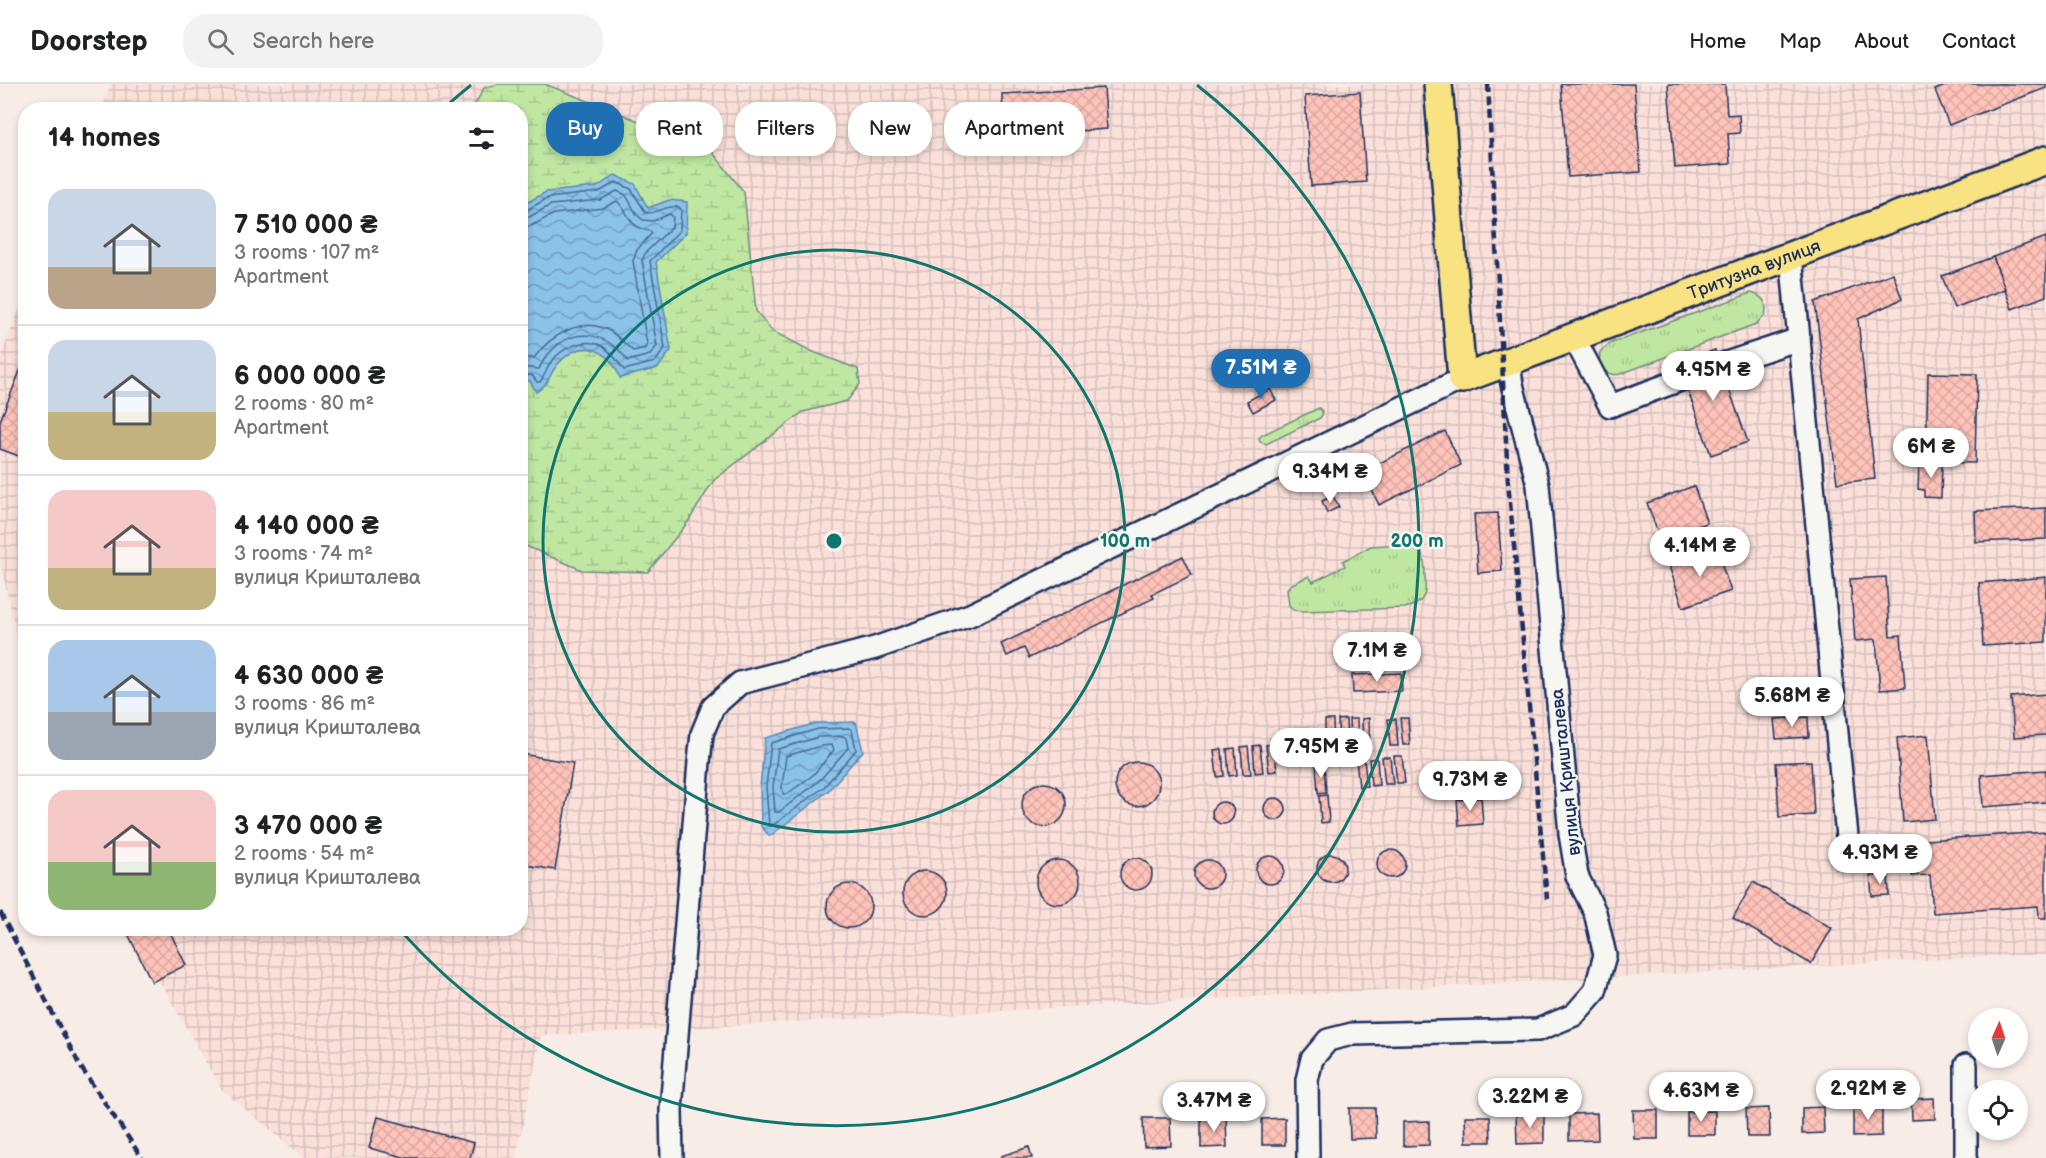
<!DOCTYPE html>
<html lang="en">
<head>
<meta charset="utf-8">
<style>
  :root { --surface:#fff; --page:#f2f2f2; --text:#202124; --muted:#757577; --line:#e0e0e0; --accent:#1f6fb2 }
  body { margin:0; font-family:"Balsamiq Sans",sans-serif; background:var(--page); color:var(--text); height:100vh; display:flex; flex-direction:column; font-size:22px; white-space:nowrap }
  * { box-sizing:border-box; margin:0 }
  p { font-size:20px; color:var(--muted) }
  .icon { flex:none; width:33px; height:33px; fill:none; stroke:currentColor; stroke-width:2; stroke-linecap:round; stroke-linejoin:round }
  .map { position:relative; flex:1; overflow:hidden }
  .drawer { position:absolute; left:18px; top:18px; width:510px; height:834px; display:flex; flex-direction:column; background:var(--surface); border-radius:24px; box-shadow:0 3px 9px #0003 }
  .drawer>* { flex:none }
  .guide { position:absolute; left:546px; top:18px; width:570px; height:54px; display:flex; gap:12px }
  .needle { width:39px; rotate:3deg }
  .buttons { position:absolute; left:1968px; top:924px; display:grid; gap:12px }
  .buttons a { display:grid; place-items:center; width:60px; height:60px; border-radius:50%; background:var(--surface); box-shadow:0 3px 9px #0003; font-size:30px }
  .price { position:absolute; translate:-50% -51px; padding:0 14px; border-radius:21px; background:#fff; color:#222; font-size:20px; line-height:39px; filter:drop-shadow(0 2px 3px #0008) }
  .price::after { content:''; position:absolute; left:50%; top:36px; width:18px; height:14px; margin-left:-9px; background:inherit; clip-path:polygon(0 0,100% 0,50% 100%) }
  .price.current { background:var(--accent); color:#fff }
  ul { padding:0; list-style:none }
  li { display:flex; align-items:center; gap:18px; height:150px; padding:0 30px }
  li+li { border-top:2px solid var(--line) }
  li span { display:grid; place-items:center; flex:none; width:168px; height:120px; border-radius:18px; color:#555 }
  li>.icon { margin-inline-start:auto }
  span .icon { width:72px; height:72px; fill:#fffc; stroke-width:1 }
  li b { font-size:26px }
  h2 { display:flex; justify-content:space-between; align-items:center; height:72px; padding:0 30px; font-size:26px }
  .tag { padding:0 21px; border-radius:24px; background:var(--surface); box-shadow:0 3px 9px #0003; font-size:21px; line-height:54px }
  .tag.current { background:var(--accent); color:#fff }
  header { display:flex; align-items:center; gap:36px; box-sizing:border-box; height:84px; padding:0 30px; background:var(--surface); border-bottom:2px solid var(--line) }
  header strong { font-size:28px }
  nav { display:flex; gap:33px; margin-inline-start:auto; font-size:21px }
  .search { width:420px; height:54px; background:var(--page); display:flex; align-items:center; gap:15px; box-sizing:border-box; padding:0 21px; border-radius:24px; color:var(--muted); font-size:22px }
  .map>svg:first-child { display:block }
</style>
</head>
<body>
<header>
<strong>Doorstep</strong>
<div class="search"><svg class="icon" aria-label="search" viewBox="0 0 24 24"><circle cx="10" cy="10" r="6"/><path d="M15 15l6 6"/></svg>Search here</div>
<nav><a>Home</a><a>Map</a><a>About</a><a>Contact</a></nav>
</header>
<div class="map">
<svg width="2046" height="1074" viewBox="0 0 2046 1074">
  <defs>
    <pattern id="industrial-grid" width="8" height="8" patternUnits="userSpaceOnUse" patternTransform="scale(1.5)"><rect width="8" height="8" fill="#fae0d9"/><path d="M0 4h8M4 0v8" fill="none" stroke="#d6c0bd"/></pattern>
    <pattern id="grass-tufts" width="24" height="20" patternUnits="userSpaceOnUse" patternTransform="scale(1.5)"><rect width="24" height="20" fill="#c0e7a2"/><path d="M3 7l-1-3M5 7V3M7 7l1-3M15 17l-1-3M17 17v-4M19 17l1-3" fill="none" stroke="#a4c68e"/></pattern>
    <pattern id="wetland-marsh" width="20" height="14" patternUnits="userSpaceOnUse" patternTransform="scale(1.5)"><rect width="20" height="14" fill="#c0e7a2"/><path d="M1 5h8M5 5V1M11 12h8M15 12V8" fill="none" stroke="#a4c68e"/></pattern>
    <pattern id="water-waves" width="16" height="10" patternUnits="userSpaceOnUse" patternTransform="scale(1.5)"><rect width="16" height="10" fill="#8ac2e8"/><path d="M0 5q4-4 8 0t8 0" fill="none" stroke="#709ebf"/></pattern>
    <pattern id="building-cross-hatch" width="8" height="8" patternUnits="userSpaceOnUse" patternTransform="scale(1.5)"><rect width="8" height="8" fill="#ffc3b9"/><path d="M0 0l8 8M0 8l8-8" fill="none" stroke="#daa8a1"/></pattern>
  </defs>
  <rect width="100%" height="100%" fill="#f8ece7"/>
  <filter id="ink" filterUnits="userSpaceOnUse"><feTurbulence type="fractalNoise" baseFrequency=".0167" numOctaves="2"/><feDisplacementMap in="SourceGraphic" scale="12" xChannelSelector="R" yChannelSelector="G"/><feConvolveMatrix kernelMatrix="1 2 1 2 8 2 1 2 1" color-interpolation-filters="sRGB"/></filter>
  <g filter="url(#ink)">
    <g fill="url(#industrial-grid)">
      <polygon points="111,0 2046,0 2046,871 2019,871 541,952 516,1074 304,1074 221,1005 130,845 520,844 520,26 101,26"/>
      <polygon points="25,211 25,588 0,477 0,274"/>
    </g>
    <g fill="url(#grass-tufts)" stroke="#6e8b80" stroke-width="1.5">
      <path d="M1751 209C1763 212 1768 219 1765 231L1756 240 1620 290C1611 292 1605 289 1599 280L1600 268 1609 260Z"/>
      <polygon points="1319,324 1322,327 1322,331 1320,334 1266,360 1260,358 1259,354 1262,351"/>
      <path d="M1401 460C1424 462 1425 472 1425 492 1425 500 1427 509 1422 515 1418 521 1411 522 1405 524L1302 527 1293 526 1289 521 1287 505 1290 501 1309 492 1313 498 1345 482 1343 477 1371 462Z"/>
    </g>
    <polygon fill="url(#wetland-marsh)" stroke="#6e8b80" stroke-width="1.5" points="498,0 545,0 710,65 744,108 756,227 772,247 811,267 858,285 860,300 847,317 803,328 714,396 688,438 648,488 582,486 521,460 520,26 472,26 484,4"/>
    <g fill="url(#water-waves)" stroke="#5e87b1" stroke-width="1.5">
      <path d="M615 91 635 100 648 124 669 116 687 118 686 149 656 178 671 266 658 284 620 294C608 264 582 253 558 280 548 291 551 299 536 308L530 297 521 296V122L546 108 597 103Z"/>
      <polygon points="856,638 863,667 828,707 770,752 761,743 760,703 765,654 817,639"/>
    </g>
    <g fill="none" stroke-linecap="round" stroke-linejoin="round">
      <g stroke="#476a95" stroke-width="1.5">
        <path d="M520 127H525L548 114 599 108 616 98 631 105 646 129C658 130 664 121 679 123L681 126 680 146 650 177 665 264 655 278 624 286C618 278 612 268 602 262 585 253 563 263 552 277 547 283 545 292 540 298H537L532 291 520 290"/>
        <path d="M520 135 529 133 551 121 600 116 617 107 626 111 637 131 643 136 653 137 670 130 673 133 672 143 646 168 642 176 657 262 650 271 628 277C606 247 571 240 546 273 543 277 541 281 539 285L520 283"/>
        <path d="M520 144 531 142 554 130 603 124 617 117C631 130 627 143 650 147L652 149 637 166 633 177 647 260 645 264 633 267C626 261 619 253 611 248 583 230 550 252 534 274H520"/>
        <polygon points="849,644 852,646 856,666 824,703 772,742 769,742 766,703 771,659 818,645"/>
        <polygon points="843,652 846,654 848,664 819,697 779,728 775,728 773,703 778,665 819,653"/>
        <polygon points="832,661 834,666 813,691 787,710 783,710 782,703 786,672 821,662"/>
      </g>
    </g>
    <g fill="url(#building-cross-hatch)" stroke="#1b2f5e" stroke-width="1.5">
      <polygon points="1561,0 1634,0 1641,88 1568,93"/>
      <polygon points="1668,0 1725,0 1727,31 1739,30 1740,49 1728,50 1730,80 1675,84"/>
      <polygon points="1950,0 2046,0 2046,4 1949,41 1935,6"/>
      <polygon points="1104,4 1107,45 1004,52 1002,10"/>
      <polygon points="1360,8 1366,98 1311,102 1305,12"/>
      <polygon points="2046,153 2046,212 2012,225 1993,173"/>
      <polygon points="1993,173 2005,205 1954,224 1942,192"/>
      <polygon points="1893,189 1902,215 1858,235 1875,395 1837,399 1815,218"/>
      <polygon points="1715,266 1748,358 1711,371 1678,279"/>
      <polygon points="26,272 26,370 24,374 0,365 0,337"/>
      <polygon points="1928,289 1977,290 1975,379 1926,378"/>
      <polygon points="1270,305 1276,316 1253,328 1247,317"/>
      <polygon points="1445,347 1461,381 1379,421 1363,387"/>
      <polygon points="1919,378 1942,378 1941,414 1924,413 1924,406 1918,405"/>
      <polygon points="1694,402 1707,439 1660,455 1647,419"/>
      <polygon points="1333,412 1339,423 1327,429 1322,417"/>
      <polygon points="2046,424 2046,455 1976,458 1975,427"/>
      <polygon points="1498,429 1502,487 1478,489 1474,430"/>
      <polygon points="1716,465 1731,507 1683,523 1669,482"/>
      <polygon points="1183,472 1192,491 1152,510 1154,514 1029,574 1024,564 1007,572 1001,560"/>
      <polygon points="1886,493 1890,552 1901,551 1905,604 1880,606 1876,555 1855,557 1850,495"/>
      <polygon points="2046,493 2046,558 1983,562 1979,499"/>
      <polygon points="1401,589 1402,607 1353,609 1352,591"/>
      <polygon points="2046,610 2046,651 2014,653 2011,613"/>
      <polygon points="1808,633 1809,653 1776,655 1774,635"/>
      <polygon points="1369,634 1370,662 1363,662 1362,635"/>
      <polygon points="1400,634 1408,634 1410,661 1403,661"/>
      <polygon points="1346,635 1347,663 1339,663 1338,636"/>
      <polygon points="1349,635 1357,635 1358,662 1350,663"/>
      <polygon points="1388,635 1396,635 1398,662 1390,662"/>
      <polygon points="1325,636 1333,636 1334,663 1325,664"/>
      <polygon points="1928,651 1935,735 1903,738 1897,654"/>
      <polygon points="1274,660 1277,687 1269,688 1266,661"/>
      <polygon points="1260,661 1263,688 1255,689 1253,662"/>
      <polygon points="1248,662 1251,690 1243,690 1241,663"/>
      <polygon points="1235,664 1237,691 1229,692 1227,665"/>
      <polygon points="1222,665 1224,692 1217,693 1214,666"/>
      <polygon points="522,670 573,679 555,786 520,780"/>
      <polygon points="1394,672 1402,672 1405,699 1397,699"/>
      <polygon points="1382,673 1390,673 1393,700 1385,700"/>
      <polygon points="1377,674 1379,701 1371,702 1369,675"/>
      <polygon points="1364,675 1367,702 1359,703 1356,676"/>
      <polygon points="1811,677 1814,731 1779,733 1776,679"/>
      <circle cx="1137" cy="700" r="22"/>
      <polygon points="1316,681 1324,681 1326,708 1318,709"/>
      <polygon points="2046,686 2046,718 1983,723 1981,691"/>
      <circle cx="1044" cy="721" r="22"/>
      <polygon points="1327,711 1329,738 1321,739 1319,712"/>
      <polygon points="1481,714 1483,740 1459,742 1457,716"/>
      <circle cx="1275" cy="725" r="11"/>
      <circle cx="1223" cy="729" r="11"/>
      <polygon points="2046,748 2046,834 2039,834 2038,822 1933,829 1930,791 1912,792 1910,757"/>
      <circle cx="1391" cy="780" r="14"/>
      <circle cx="1331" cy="784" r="14"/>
      <circle cx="1270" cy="786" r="14"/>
      <circle cx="1136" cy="790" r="16"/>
      <circle cx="1058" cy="798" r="22"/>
      <circle cx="1208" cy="790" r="14"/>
      <circle cx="925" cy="809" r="22"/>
      <polygon points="1888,791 1889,811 1872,812 1870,792"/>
      <polygon points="1753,798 1832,844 1811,880 1733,834"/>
      <circle cx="849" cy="822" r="22"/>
      <polygon points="125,844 168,844 186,881 152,898"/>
      <polygon points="1934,1014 1935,1035 1912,1036 1911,1015"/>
      <polygon points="1882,1021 1882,1052 1853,1053 1853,1022"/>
      <polygon points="1823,1023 1824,1049 1802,1050 1802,1024"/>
      <polygon points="1349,1024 1375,1024 1376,1054 1350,1055"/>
      <polygon points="1769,1024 1770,1053 1747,1053 1746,1025"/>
      <polygon points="1633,1026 1658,1026 1658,1055 1634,1055"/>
      <polygon points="1715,1027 1715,1051 1687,1051 1687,1028"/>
      <polygon points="1597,1029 1598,1056 1569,1057 1569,1030"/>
      <polygon points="1544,1030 1544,1059 1517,1060 1516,1031"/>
      <polygon points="1465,1032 1490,1032 1491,1058 1466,1058"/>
      <polygon points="378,1033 474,1059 470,1074 407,1074 369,1064"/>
      <polygon points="1143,1034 1170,1034 1171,1062 1144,1063"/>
      <polygon points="1201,1034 1226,1034 1227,1063 1201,1064"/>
      <polygon points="1285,1034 1285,1061 1262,1061 1262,1035"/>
      <polygon points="1429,1037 1429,1061 1403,1062 1403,1038"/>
      <polygon points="1990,1046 2015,1046 2015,1048 1990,1049"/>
      <polygon points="1029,1063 1032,1074 1001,1074 1001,1072"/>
    </g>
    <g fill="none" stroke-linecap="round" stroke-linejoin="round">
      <polyline stroke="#ccc6cc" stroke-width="21" stroke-dasharray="21 10" stroke-linecap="butt" points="1683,295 1720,281"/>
      <defs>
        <g id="minor">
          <polyline points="1791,172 1848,763"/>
          <polyline points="1573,252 1610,322 1683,295"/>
          <polyline points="1720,281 1799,255"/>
          <polyline points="672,1074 671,1026 699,678 702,650 713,623 740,599 875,564 970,531 1462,295"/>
          <polyline points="1308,1074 1307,996 1312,975 1328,956 1352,950 1538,946 1574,931 1595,907 1605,871 1595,828 1577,792 1570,750 1538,401 1512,300 1508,276"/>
          <polyline points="1966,1074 1966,981"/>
        </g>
        <g id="major">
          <path id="s1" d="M1438 0 1462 295 2046 76"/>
        </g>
      </defs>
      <use href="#minor" stroke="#1b2f5e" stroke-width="26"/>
      <use href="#major" stroke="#1b2f5e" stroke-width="32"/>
      <use href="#minor" stroke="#f6f6f2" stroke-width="21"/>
      <use href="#major" stroke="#f8e281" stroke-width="27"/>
      <g stroke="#1b2f5e" stroke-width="4.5" stroke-dasharray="9 4.5" stroke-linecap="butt">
        <polyline points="1488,0 1508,397 1547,815"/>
        <polyline points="0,828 80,982 142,1074"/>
      </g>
    </g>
  </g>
  <g fill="none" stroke="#0f766e" stroke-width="3">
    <circle cx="834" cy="457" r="291"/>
    <path d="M444 24A583 583 0 0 1 471 1M1197 1A583 583 0 1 1 401 847"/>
  </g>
  <g text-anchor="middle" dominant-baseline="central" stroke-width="5" stroke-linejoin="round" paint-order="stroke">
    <g font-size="18" fill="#1b2f5e" stroke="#f6f6f2">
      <text stroke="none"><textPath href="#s1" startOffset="608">Тритузна вулиця</textPath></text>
      <text transform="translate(1566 688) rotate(-96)">вулиця Кришталева</text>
    </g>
  </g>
  <circle cx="834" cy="457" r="9" fill="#0f766e" stroke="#f6f6f2" stroke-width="3"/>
  <g font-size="18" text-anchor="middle" font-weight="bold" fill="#0f766e" stroke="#f6f6f2" stroke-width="5" stroke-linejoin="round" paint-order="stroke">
    <text x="1125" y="463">100 m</text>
    <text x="1417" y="463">200 m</text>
  </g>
</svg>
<div class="buttons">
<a><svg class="needle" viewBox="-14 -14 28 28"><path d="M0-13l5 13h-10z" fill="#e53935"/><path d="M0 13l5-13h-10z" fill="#757577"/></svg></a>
<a><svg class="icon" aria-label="locate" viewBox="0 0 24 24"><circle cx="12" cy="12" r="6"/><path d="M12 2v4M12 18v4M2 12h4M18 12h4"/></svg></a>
</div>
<b class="price current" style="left:1261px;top:316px">7.51M ₴</b>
<b class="price" style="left:1713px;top:318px">4.95M ₴</b>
<b class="price" style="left:1931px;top:395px">6M ₴</b>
<b class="price" style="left:1330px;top:420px">9.34M ₴</b>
<b class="price" style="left:1700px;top:494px">4.14M ₴</b>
<b class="price" style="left:1377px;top:599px">7.1M ₴</b>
<b class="price" style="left:1792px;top:644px">5.68M ₴</b>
<b class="price" style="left:1321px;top:695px">7.95M ₴</b>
<b class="price" style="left:1470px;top:728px">9.73M ₴</b>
<b class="price" style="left:1880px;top:801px">4.93M ₴</b>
<b class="price" style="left:1868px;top:1037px">2.92M ₴</b>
<b class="price" style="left:1701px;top:1039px">4.63M ₴</b>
<b class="price" style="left:1530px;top:1045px">3.22M ₴</b>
<b class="price" style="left:1214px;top:1049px">3.47M ₴</b>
<div class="guide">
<a class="tag current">Buy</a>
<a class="tag">Rent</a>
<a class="tag">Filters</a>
<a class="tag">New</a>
<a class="tag">Apartment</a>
</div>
<section class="drawer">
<h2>14 homes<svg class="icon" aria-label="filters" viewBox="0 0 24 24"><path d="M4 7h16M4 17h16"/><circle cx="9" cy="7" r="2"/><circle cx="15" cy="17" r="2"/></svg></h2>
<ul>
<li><span style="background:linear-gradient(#c9d6e8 65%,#b9a48a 0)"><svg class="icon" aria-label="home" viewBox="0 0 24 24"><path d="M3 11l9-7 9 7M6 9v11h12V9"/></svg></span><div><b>7 510 000 ₴</b><p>3 rooms · 107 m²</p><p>Apartment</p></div></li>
<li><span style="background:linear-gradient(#c9d6e8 60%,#c2b280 0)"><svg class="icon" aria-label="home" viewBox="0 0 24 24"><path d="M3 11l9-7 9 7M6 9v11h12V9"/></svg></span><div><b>6 000 000 ₴</b><p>2 rooms · 80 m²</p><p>Apartment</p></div></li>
<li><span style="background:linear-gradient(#f6c9c9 65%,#c2b280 0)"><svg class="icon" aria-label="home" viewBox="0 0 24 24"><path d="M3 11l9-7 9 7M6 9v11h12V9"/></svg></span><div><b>4 140 000 ₴</b><p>3 rooms · 74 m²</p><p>вулиця Кришталева</p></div></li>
<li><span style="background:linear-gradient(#a9c7e8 60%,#9aa5b1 0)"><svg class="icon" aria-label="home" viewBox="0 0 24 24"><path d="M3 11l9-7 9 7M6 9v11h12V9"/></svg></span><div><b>4 630 000 ₴</b><p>3 rooms · 86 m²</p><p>вулиця Кришталева</p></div></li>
<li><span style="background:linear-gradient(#f6c9c9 60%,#8fb573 0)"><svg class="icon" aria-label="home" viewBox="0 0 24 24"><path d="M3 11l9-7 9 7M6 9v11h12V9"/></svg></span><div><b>3 470 000 ₴</b><p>2 rooms · 54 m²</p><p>вулиця Кришталева</p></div></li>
</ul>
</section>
</div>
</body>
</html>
